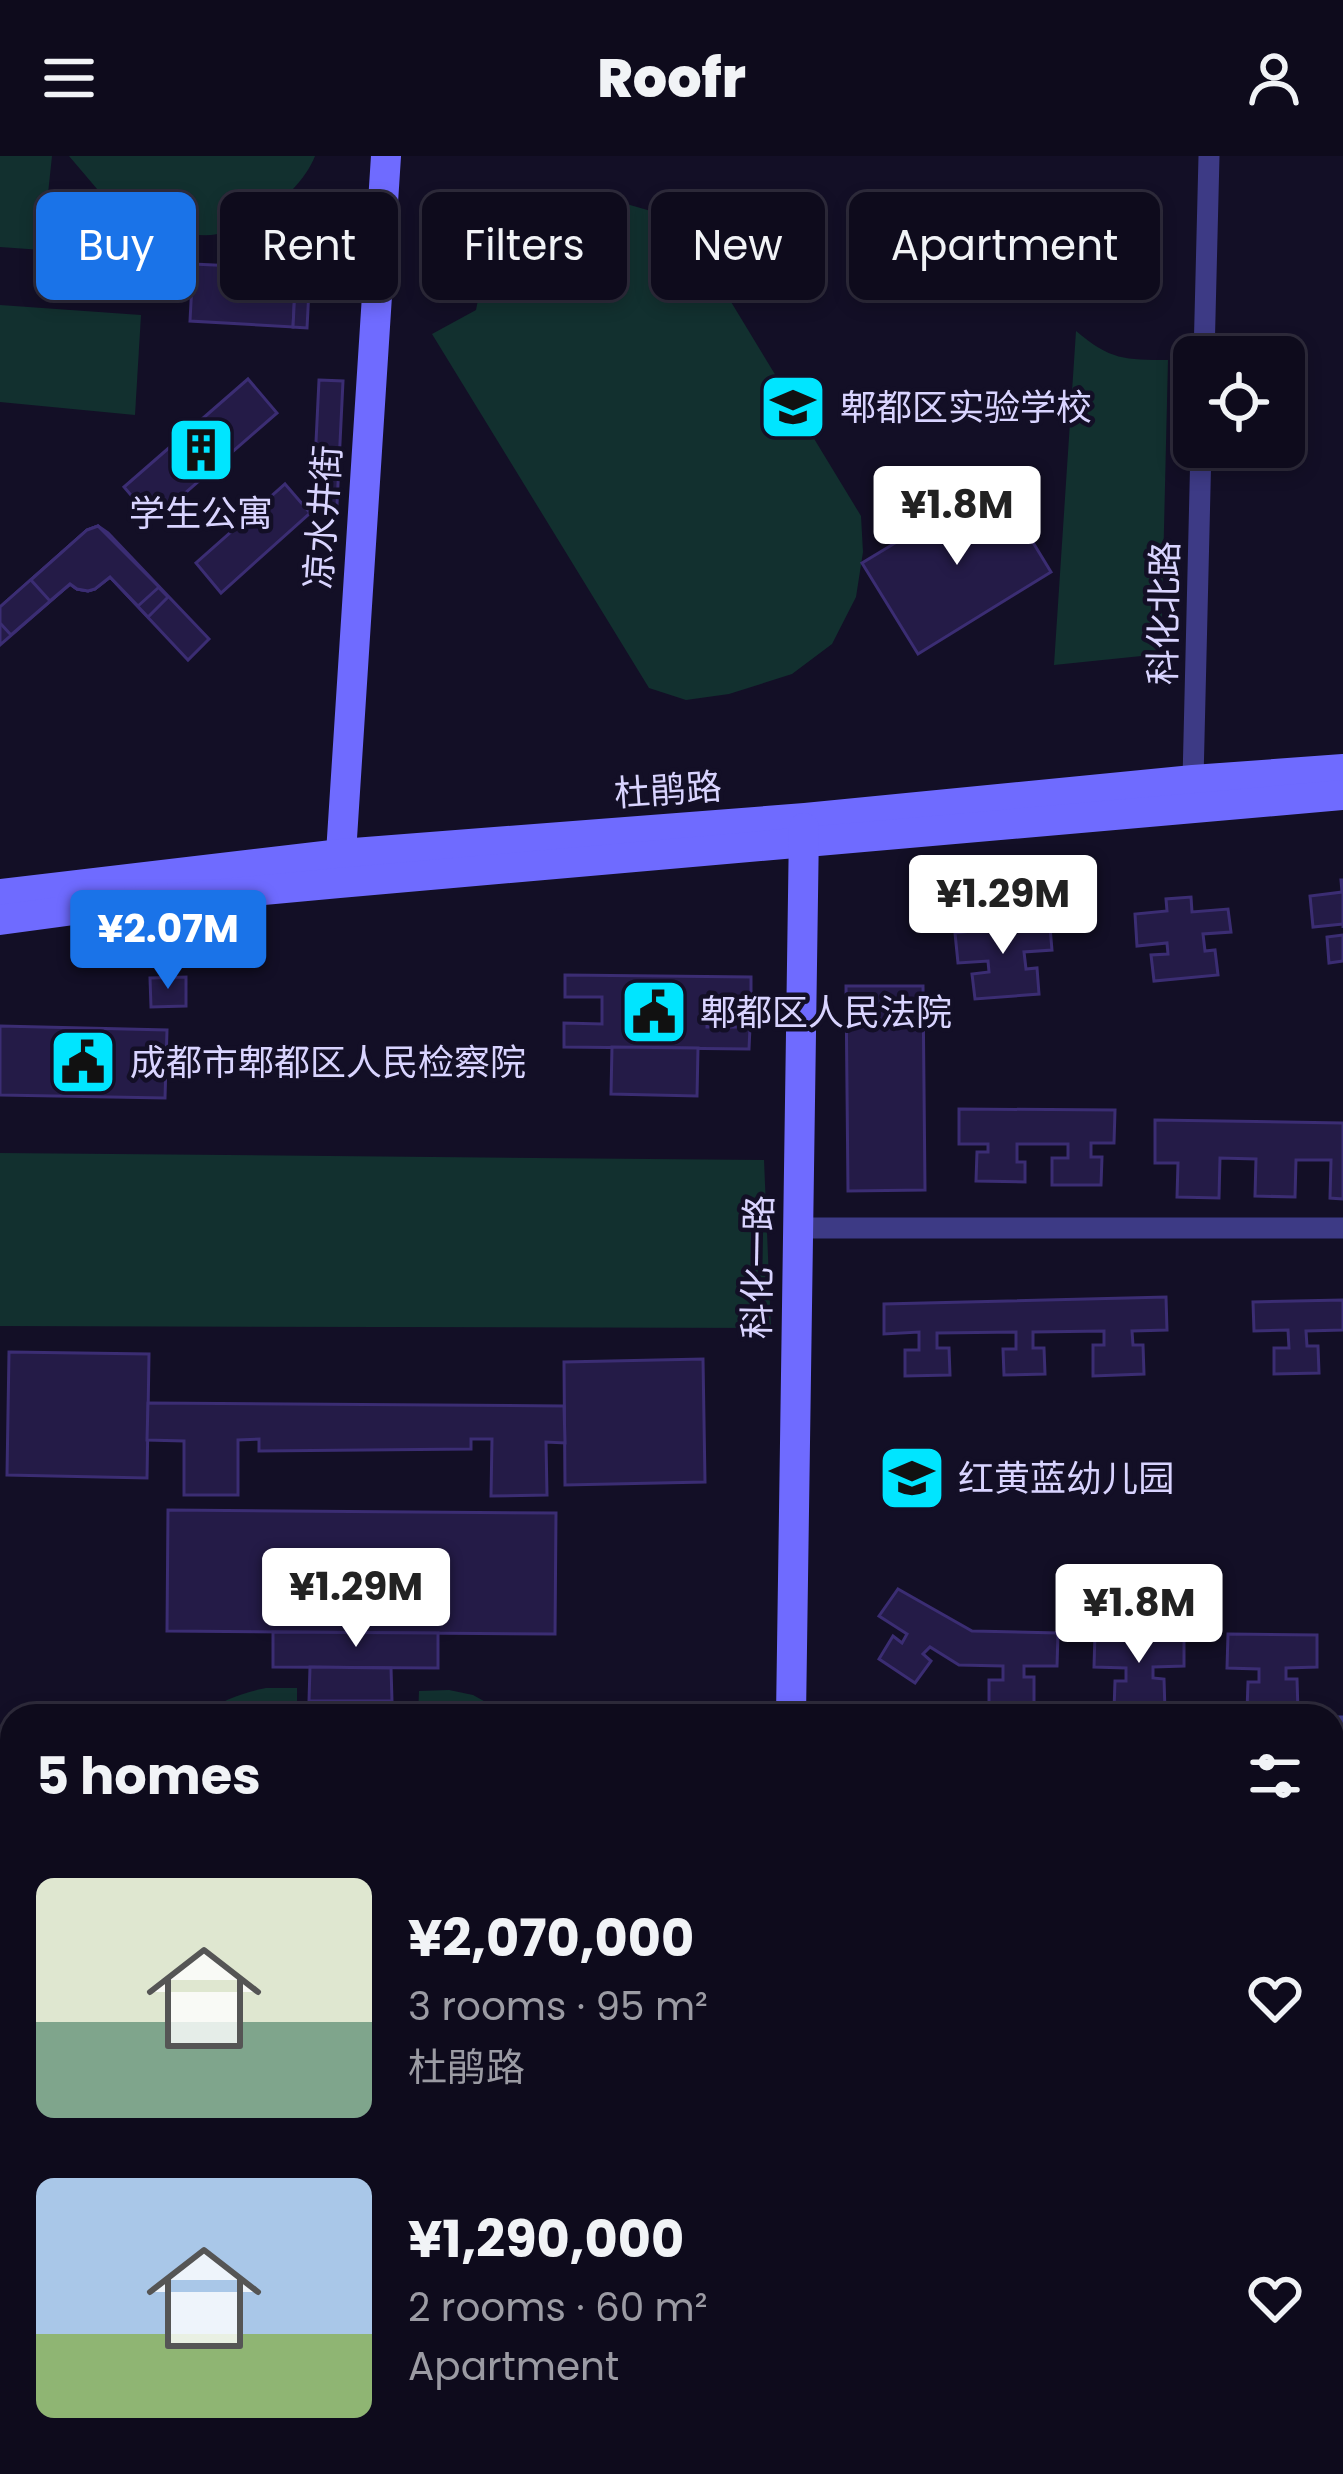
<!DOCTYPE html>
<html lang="en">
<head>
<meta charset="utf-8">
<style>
  :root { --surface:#0e0b1c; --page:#171425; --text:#f1f3f6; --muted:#9b9ba3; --line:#2e2b3b; --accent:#1a73e8 }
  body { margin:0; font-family:Poppins,"Noto Sans SC",sans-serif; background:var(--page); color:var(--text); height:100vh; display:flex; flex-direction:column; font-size:45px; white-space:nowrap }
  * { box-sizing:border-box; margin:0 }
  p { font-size:39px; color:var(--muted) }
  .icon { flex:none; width:66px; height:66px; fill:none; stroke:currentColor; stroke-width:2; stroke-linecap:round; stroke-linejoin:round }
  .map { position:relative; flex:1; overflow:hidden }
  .sheet { position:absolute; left:0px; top:1548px; width:1344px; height:771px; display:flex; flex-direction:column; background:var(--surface); border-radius:36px 36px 0 0; box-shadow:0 6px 18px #0003,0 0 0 3px var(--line) }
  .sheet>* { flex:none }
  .banner { position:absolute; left:36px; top:36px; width:1272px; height:108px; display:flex; gap:24px }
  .buttons { position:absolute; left:1173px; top:180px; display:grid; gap:24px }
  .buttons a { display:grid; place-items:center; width:132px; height:132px; border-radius:18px; background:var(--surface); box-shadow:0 6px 18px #0003,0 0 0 3px var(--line); font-size:60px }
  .price { position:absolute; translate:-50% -102px; padding:0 27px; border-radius:12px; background:#fff; color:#222; font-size:39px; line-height:78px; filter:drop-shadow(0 3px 6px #0008) }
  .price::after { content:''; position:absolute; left:50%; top:72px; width:36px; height:27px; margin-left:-18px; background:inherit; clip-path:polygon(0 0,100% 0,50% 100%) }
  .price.selected { background:var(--accent); color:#fff }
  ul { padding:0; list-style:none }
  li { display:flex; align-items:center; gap:36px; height:300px; padding:0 36px }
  li span { display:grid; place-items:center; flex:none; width:336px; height:240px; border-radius:18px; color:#555 }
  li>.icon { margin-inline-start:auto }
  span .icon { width:144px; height:144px; fill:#fffc; stroke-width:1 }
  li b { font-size:51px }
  h2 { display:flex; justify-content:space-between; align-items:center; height:144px; padding:0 36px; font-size:51px }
  .pill { padding:0 42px; border-radius:18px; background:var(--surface); box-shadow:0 6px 18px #0003,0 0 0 3px var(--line); font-size:42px; line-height:108px }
  .pill.selected { background:var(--accent); color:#fff }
  header { display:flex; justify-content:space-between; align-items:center; height:156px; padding:0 36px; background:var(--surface); font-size:54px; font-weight:800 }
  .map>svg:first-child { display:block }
</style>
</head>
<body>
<header><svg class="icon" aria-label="menu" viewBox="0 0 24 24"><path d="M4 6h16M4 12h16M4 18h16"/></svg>Roofr<svg class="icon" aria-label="person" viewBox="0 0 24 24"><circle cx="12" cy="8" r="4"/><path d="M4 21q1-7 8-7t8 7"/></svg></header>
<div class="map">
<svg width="1343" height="2318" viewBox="0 0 1343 2318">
  <rect width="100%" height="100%" fill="#130f26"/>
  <g fill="#12302f">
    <polygon points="0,0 52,0 42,94 0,91"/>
    <path d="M69 0H315C300 39 237 88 193 78L160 107Z"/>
    <polygon points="623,47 665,59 688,75 861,360 863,396 856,441 832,488 792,518 729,538 686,544 649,532 432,178 476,154 481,129 502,97 532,74 573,54"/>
    <polygon points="0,149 141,159 135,259 0,246"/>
    <path d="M1076 175C1110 204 1125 204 1168 204L1161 498 1054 509Z"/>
    <polygon points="0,997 764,1004 771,1172 0,1170"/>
    <path d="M266 1532H297V1560H202C221 1544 242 1537 266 1532Z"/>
    <polygon points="449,1534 473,1539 511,1560 418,1560 419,1535"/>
    <polygon points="1332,1589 1343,1590 1343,1767 1332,1767"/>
    <polygon points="0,1590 12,1591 12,2247 0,2247"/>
  </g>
  <g fill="#241b47" stroke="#3b2d73" stroke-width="3">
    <polygon points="193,108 296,113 293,171 190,165"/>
    <polygon points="296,113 310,114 307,172 293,171"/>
    <polygon points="248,223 277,257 153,365 124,331"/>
    <polygon points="319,224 343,225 337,349 313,348"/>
    <polygon points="996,326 1051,416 918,498 862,407"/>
    <polygon points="285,328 310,357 221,437 196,407"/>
    <polygon points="98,370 108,377 209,483 188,504 110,421 95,433 88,435 77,433 70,428 0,489 0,451 87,374"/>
    <polygon points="98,370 168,441 148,461 110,421 95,433 88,435 77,433 70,428 11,479 0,467 0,451 87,374"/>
    <polygon points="98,370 159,431 138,450 110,421 95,433 88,435 77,433 70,428 50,445 31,424 87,374"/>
    <polygon points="1341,724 1343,724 1343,772 1343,768 1313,771 1310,740 1342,736"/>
    <polygon points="1191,741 1192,756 1228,753 1231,776 1203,778 1205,795 1215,794 1218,819 1154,825 1151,799 1168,798 1167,787 1137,790 1135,758 1167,755 1166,743"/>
    <polygon points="1011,759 1013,774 1050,771 1052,794 1024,796 1026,813 1037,812 1039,838 975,843 972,818 989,816 988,805 958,807 955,777 988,773 987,761"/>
    <polygon points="1343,779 1343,805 1329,807 1327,781"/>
    <polygon points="565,819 751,821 751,844 707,844 707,871 750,871 749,893 564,891 564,867 602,868 602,841 565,841"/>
    <polygon points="186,821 186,850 151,851 150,822"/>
    <polygon points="846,830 923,830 925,1034 848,1035"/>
    <polygon points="0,870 167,874 165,942 0,939"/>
    <polygon points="612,891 698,892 697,940 611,938"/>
    <polygon points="959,953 1115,954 1114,987 1091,987 1091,1001 1102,1001 1101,1029 1052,1029 1052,1002 1068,1002 1068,988 1017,988 1017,1006 1025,1006 1025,1026 976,1025 977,996 988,996 988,988 959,988"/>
    <polygon points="1155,964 1343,967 1343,1043 1330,1042 1331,1004 1296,1004 1295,1041 1255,1040 1256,1003 1220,1002 1219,1042 1177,1041 1178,1007 1155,1007"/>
    <polygon points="1166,1141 1167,1174 1132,1175 1133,1189 1143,1189 1144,1218 1093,1220 1093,1189 1104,1189 1104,1175 1033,1176 1033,1192 1044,1192 1045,1218 1004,1219 1003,1193 1016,1193 1016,1176 937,1177 937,1192 949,1192 950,1219 905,1220 905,1194 919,1194 919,1176 884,1178 884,1148"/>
    <polygon points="1343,1144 1343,1174 1306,1175 1307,1190 1318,1190 1319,1217 1274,1218 1274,1192 1289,1192 1288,1174 1254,1175 1253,1146"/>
    <polygon points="9,1196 149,1198 147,1322 7,1319"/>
    <polygon points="703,1203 705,1326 565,1329 564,1206"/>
    <polygon points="148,1247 564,1250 565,1287 546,1286 547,1339 491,1340 492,1283 471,1283 471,1293 259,1295 259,1283 238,1284 238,1339 184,1339 184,1285 147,1284"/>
    <polygon points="168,1354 556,1357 555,1478 167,1475"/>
    <polygon points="898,1433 972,1475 1058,1477 1057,1510 1024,1510 1024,1521 1034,1521 1034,1551 989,1551 989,1524 1003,1524 1003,1510 959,1509 930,1491 923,1498 931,1505 915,1527 879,1503 893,1480 902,1487 907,1478 879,1460"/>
    <polygon points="273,1476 438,1477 438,1512 273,1511"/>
    <polygon points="1095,1477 1184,1478 1184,1510 1153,1511 1153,1522 1164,1523 1165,1555 1114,1554 1115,1525 1126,1525 1126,1512 1094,1511"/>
    <polygon points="1228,1478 1317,1479 1317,1511 1286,1512 1286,1523 1297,1523 1298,1556 1247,1555 1248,1526 1259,1526 1259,1513 1227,1512"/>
    <polygon points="310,1511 391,1512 392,1545 309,1545"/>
    <polygon points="1332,1862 1338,1862 1342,1942 1332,1942"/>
    <rect x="1332" y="2101" width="10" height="106"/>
  </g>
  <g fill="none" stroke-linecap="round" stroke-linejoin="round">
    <g stroke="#3d3a85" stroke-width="21">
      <polyline points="1204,201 1209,0"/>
      <polyline points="1193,624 1201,291"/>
      <polyline points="797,1072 1343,1072"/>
      <polyline points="1332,1570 1343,1570"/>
      <polyline points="1332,1787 1343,1787"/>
      <polyline points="1332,2258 1343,2258"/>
      <polyline points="1044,2307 1044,2318"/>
    </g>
    <g stroke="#6f6bff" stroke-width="30">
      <polyline points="340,713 386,0"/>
      <polyline points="0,738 341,698 805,662 1193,624 1343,613"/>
      <polyline points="0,764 126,747 339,727 1343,639"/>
      <polyline points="791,1560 804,672"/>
      <polyline points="800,2307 800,2318"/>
    </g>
  </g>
  <defs>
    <symbol id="school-square" viewBox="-11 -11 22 22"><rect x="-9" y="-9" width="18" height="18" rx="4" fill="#00e5ff" stroke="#130f26"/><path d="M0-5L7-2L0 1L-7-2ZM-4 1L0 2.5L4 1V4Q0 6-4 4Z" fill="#111"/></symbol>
    <symbol id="building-square" viewBox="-11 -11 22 22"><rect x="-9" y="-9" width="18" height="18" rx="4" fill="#00e5ff" stroke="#130f26"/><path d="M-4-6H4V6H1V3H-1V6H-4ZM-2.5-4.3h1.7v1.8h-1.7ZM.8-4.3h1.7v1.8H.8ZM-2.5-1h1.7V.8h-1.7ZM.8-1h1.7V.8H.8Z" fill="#111"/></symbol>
    <symbol id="civic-square" viewBox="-11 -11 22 22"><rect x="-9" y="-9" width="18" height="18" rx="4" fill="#00e5ff" stroke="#130f26"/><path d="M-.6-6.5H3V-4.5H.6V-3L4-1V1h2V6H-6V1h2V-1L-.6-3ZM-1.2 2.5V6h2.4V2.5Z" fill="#111"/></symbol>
  </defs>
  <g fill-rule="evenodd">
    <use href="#school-square" x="755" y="213" width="76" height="76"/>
    <use href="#building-square" x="163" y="256" width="76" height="76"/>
    <use href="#civic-square" x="616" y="818" width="76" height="76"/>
    <use href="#civic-square" x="45" y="868" width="76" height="76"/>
    <use href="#school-square" x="874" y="1284" width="76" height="76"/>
  </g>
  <g text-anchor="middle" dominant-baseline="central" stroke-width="9" stroke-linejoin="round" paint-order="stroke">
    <g font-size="36" fill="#d9d4ff" stroke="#130f26" text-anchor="start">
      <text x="840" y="251">郫都区实验学校</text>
      <text x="201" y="357" text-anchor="middle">学生公寓</text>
      <text x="700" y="856">郫都区人民法院</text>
      <text x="130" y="906">成都市郫都区人民检察院</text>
      <text x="958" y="1322">红黄蓝幼儿园</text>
    </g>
    <g font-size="36" fill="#d9d4ff" stroke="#130f26">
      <text transform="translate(323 361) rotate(-86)">凉水井街</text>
      <text transform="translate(1164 457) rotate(-89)">科化北路</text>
      <text transform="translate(668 634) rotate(-4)">杜鹃路</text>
      <text transform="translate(758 1111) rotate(-89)">科化一路</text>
    </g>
  </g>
</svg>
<div class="buttons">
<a><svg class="icon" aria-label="locate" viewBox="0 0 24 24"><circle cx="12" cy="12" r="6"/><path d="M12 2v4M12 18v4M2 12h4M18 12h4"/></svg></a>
</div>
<b class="price" style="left:957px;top:412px">¥1.8M</b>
<b class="price" style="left:1003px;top:801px">¥1.29M</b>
<b class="price selected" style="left:168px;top:836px">¥2.07M</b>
<b class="price" style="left:356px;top:1494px">¥1.29M</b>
<b class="price" style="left:1139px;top:1510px">¥1.8M</b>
<div class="banner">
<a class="pill selected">Buy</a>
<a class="pill">Rent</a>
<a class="pill">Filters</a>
<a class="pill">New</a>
<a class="pill">Apartment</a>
</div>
<section class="sheet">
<h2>5 homes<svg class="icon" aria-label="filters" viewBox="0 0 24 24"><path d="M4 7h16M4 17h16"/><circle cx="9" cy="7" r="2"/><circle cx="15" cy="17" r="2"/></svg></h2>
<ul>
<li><span style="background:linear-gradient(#dfe7d0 60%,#7fa58c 0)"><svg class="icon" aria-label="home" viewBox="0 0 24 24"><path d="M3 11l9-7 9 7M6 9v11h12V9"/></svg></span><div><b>¥2,070,000</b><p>3 rooms · 95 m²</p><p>杜鹃路</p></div><svg class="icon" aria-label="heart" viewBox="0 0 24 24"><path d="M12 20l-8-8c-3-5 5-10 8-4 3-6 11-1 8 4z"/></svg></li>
<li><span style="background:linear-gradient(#a9c7e8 65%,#8fb573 0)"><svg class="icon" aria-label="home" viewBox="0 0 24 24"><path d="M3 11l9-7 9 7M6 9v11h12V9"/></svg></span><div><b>¥1,290,000</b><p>2 rooms · 60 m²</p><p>Apartment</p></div><svg class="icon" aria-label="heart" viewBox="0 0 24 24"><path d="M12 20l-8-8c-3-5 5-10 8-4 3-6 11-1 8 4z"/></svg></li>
</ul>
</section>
</div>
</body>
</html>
